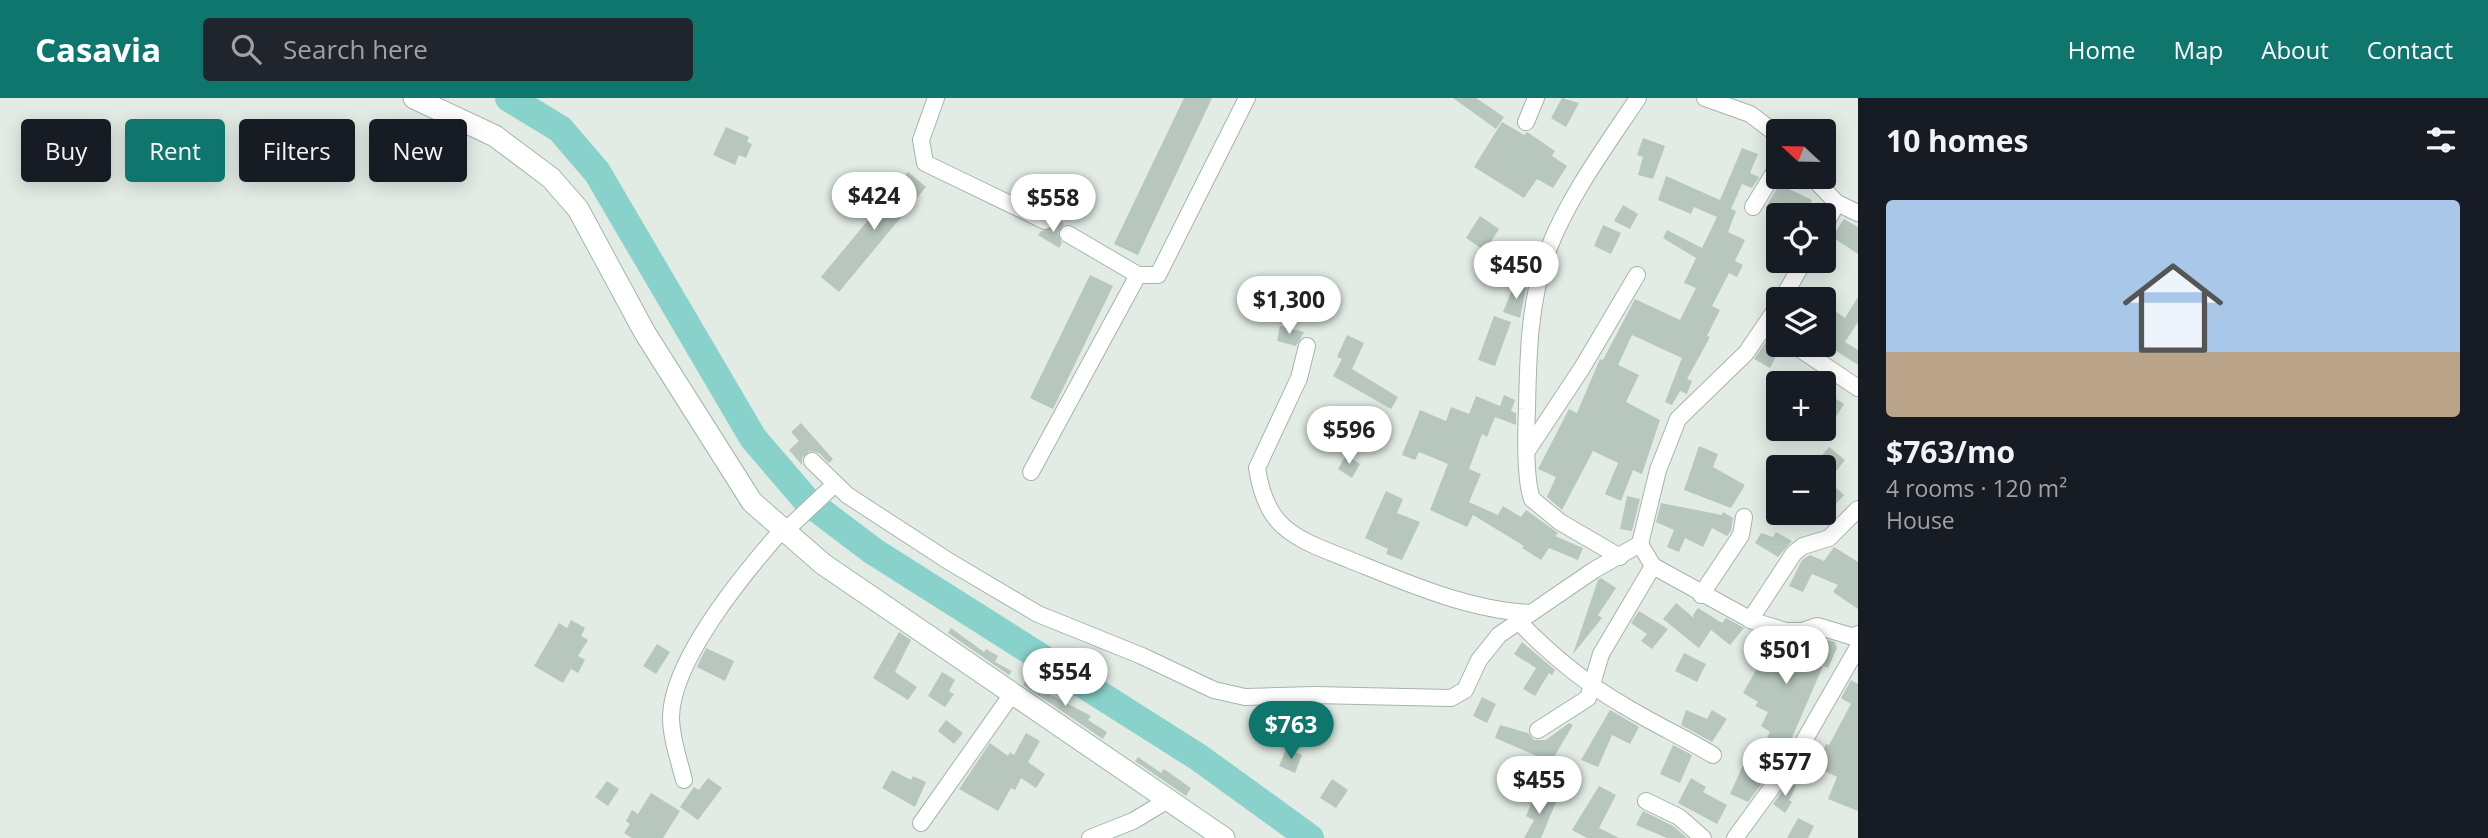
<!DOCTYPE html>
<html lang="en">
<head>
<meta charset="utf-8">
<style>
  :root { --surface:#171b24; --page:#20242c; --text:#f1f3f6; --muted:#9ea1a6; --accent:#0f766e }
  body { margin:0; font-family:"Open Sans",sans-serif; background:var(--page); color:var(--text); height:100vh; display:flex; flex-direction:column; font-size:26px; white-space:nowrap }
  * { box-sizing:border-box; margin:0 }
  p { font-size:23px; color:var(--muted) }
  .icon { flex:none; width:38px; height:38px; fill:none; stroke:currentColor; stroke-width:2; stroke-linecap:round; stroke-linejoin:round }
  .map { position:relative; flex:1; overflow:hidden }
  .details { display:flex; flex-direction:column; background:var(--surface); width:630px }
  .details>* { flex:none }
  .hud { position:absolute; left:21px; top:21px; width:665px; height:63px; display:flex; gap:14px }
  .needle { width:46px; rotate:292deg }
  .controls { position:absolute; left:1766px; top:21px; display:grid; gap:14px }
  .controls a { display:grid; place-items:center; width:70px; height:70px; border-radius:7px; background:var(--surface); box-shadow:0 4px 18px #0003; font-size:35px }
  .price { position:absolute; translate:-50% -60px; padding:0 16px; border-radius:24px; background:#fff; color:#222; font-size:23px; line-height:46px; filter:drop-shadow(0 2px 4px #0008) }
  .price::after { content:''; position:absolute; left:50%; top:42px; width:21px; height:16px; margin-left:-10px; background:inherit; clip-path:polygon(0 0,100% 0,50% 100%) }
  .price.active { background:var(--accent); color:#fff }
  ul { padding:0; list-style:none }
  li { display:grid; align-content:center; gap:14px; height:371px; padding:0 28px }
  li span { display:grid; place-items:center; height:217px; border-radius:7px; color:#555 }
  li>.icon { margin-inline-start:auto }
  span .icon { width:126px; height:126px; fill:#fffc; stroke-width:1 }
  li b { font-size:30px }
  h2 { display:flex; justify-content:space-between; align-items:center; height:84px; padding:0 28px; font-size:30px }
  .chip { padding:0 24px; border-radius:7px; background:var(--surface); box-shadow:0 4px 18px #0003; font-size:24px; line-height:63px }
  .chip.active { background:var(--accent); color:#fff }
  header { display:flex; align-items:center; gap:42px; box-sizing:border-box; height:98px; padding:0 35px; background:var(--accent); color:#fff }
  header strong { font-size:33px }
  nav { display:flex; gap:38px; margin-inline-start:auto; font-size:24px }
  .search { width:490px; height:63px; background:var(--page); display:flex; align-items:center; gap:18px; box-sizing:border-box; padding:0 24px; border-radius:7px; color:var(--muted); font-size:26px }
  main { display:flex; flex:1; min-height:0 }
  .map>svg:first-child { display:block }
</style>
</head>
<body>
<header>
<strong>Casavia</strong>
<div class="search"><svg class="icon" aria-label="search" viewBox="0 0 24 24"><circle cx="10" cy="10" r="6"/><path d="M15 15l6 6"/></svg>Search here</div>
<nav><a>Home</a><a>Map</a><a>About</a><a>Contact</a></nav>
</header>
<main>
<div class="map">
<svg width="1858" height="740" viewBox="0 0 1858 740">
  <rect width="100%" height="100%" fill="#e2ece5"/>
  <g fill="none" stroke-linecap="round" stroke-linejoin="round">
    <polyline stroke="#89d2cb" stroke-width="28" points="509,0 560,31 597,74 753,340 807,403 873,453 1198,659 1310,740"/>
  </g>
  <g fill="#b7c7bd">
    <polygon points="1184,0 1212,0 1138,157 1114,146"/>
    <polygon points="1453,0 1476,0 1504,19 1496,31"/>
    <polygon points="1562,0 1579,5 1566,29 1551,20"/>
    <polygon points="1502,24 1524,37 1527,34 1555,53 1552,58 1567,68 1553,90 1537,81 1524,100 1474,69"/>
    <polygon points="726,29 749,39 747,44 752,46 746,60 739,57 735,67 713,57"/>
    <polygon points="1643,40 1665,48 1653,81 1638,77 1643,59 1637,57"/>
    <polygon points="1742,50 1758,56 1750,75 1759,79 1752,90 1742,86 1731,111 1736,113 1728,134 1745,142 1735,163 1743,167 1737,179 1729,175 1712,208 1720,212 1707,238 1710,239 1687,281 1692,283 1687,296 1680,293 1672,307 1665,304 1682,260 1632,237 1618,267 1639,277 1626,304 1660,322 1642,376 1633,372 1621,403 1605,396 1618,365 1593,353 1562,412 1547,399 1556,379 1538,371 1569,311 1577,315 1600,261 1603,262 1635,201 1680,222 1696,190 1684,185 1696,160 1663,140 1667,132 1702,150 1717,119 1694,109 1691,116 1658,102 1666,78 1720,102"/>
    <polygon points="908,74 926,89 839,194 821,179"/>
    <polygon points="1784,79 1793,83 1789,91 1812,102 1805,117 1780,117 1765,110"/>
    <polygon points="1623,107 1638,116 1630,131 1614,123"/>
    <polygon points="1480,118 1499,131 1485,153 1466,140"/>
    <polygon points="1055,121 1064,126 1058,135 1062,145 1059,150 1038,137 1041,133 1051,131"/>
    <polygon points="1844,121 1858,129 1858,156 1832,139"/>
    <polygon points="1603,127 1621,135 1611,156 1594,148"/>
    <polygon points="1090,177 1113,188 1053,311 1030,300"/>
    <polygon points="1515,185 1526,190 1520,220 1503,214"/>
    <polygon points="1858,199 1858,224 1845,244 1858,252 1858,267 1824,245 1824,205 1845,220"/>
    <polygon points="1494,218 1511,224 1495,268 1478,262"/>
    <polygon points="1280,228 1304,234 1296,248 1277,243"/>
    <polygon points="1347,237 1364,245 1352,271 1398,299 1391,311 1333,278 1342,261 1337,259"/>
    <polygon points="1766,244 1780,251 1770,270 1754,261"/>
    <polygon points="1824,293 1844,306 1824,338"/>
    <polygon points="1504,297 1515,302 1511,313 1516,315 1516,327 1495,319 1487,339 1482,336 1469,371 1481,376 1469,404 1498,417 1503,408 1521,419 1526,412 1558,435 1555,438 1583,450 1578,462 1549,450 1541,462 1522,450 1524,448 1473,417 1467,429 1430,412 1448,366 1419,354 1415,362 1402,357 1420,312 1446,323 1451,309 1469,316 1476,298 1500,308"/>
    <polygon points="801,325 833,361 829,365 819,355 810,353 802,360 802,367 789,352 799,343 791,334"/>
    <polygon points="1699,348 1718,356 1713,369 1745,387 1731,410 1684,392"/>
    <polygon points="1829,349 1845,362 1828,383 1844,397 1834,408 1824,399 1824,369 1812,369"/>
    <polygon points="1346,357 1360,366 1352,380 1338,371"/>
    <polygon points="1386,393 1403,401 1397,415 1420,424 1402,462 1386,456 1388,451 1365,440"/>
    <polygon points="1627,398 1640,401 1632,433 1620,431"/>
    <polygon points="1661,405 1722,417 1723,414 1733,420 1731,433 1727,438 1712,430 1703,449 1685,440 1679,454 1667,449 1674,432 1656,424"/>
    <polygon points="1776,434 1792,443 1778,459 1755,445 1761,435 1773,439"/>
    <polygon points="1834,449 1858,464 1858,511 1833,494 1838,487 1812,476 1803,494 1789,488 1802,462 1810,457 1824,463"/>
    <polygon points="1601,480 1616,490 1598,517 1602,520 1573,556 1598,482"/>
    <polygon points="1676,505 1694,520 1693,517 1698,510 1722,525 1726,520 1744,530 1730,547 1711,532 1699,550 1663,521"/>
    <polygon points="1639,513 1668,531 1652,551 1641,543 1647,536 1631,525"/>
    <polygon points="571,522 585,530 581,538 588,542 578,558 585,562 578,575 571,571 563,585 534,568 559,525 567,530"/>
    <polygon points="951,530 984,554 986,551 998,558 995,564 1012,573 1009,577 948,535"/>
    <polygon points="899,534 911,542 895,574 917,589 908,602 873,580"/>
    <polygon points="1765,538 1785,543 1778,558 1801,568 1804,562 1810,564 1816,539 1835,544 1837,550 1828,570 1823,568 1787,651 1767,640 1770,634 1761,628 1768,614 1755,608 1758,604 1743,595 1764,558 1757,554"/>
    <polygon points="1522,544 1555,572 1552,577 1549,575 1535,598 1523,591 1536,570 1514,556"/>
    <polygon points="657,546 670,554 656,576 643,568"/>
    <polygon points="706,550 734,563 725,583 697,569"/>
    <polygon points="1684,555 1706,566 1697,584 1675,573"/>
    <polygon points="942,574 955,582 949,593 954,596 945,609 928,598"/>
    <polygon points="1027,581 1039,588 1041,585 1051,592 1049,596 1091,618 1088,622 1107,634 1103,641 1023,587"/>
    <polygon points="1851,582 1858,586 1858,713 1828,701 1837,679 1816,669 1826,646 1829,647 1851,606 1841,600"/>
    <polygon points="1482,599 1496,606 1487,625 1473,618"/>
    <polygon points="1610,612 1639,629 1630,646 1612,637 1598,669 1581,662"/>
    <polygon points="1686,612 1707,621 1712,612 1727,621 1712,644 1681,627"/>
    <polygon points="946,622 963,635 954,646 938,633"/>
    <polygon points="1569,625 1573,627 1551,664 1495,640 1500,627 1528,635 1534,642 1546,642"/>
    <polygon points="1026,635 1040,643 1028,664 1045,676 1036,690 1021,680 1015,692 1011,690 998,713 959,691 990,645 1008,658 1010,654 1014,657"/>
    <polygon points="1673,647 1692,657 1680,685 1660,676"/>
    <polygon points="1286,651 1302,657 1295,675 1279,668"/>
    <polygon points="1748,656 1770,670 1766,675 1769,676 1748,704 1730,696"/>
    <polygon points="1138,659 1161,675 1164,671 1191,690 1186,698 1135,663"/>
    <polygon points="892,672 911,682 913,678 926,684 915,709 882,690"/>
    <polygon points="708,680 722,690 698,722 680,709 694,689 699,692"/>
    <polygon points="1691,680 1706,689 1703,694 1727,707 1717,726 1678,705"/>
    <polygon points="1332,681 1348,692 1336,710 1320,700"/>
    <polygon points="607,683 619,691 608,708 595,699"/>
    <polygon points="1788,685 1796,688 1789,702 1792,704 1785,715 1773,706"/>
    <polygon points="1599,688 1616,697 1599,730 1619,740 1587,740 1572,732"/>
    <polygon points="651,695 680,713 663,740 632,740 624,735 630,726 626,723 632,712 638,716"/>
    <polygon points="1536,695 1556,704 1541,740 1524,740 1534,722 1526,718"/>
    <polygon points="1643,713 1673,728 1687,740 1667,740 1636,727"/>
    <polygon points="1798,720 1814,728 1808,740 1787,740"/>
  </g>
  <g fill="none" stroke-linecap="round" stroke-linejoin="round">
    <polyline stroke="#bcc9c1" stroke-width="16" stroke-dasharray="16 8" stroke-linecap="butt" points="1045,123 1068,136"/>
    <defs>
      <g id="street">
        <polyline points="936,0 921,42 925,65 1045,123"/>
        <polyline points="1705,0 1750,16 1778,37"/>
        <polyline points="1526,24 1536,0"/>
        <polyline points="1812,79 1837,105 1824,129"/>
        <polyline points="1837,105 1858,115"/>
        <polyline points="1753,109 1778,68"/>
        <polyline points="1068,136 1138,177 1158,177 1247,0"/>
        <polyline points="1782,201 1804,163"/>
        <polyline points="1794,247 1858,290"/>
        <path d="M1307 248 1299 280 1257 370C1260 389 1267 414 1283 428 1300 444 1328 453 1350 462 1407 485 1468 512 1530 515"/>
        <polyline points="1527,353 1582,270 1637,177"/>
        <polyline points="812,363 847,397 950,464 1038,516 1142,558 1214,592 1245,599 1314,597 1451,600 1465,592 1479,562 1499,537 1594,472 1640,446 1658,372 1678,321 1746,255 1778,208"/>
        <polyline points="1031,374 1138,177"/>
        <polyline points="784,434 835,386"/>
        <polyline points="1640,446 1653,468 1753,523 1786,533 1802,533 1817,528 1854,539 1858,536"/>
        <path d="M1620 459 1560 424 1532 401C1525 381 1526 334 1527 311 1528 259 1529 202 1548 152 1569 98 1606 48 1638 0"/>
        <polyline points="1701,497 1741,437 1744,419"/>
        <polyline points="1750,522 1794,455 1803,448 1829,440 1858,411"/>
        <path d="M1518 523C1548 554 1585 585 1623 607 1652 625 1683 639 1713 657"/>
        <polyline points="1538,632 1588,600 1601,556 1653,468"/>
        <path d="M684 682C679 662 671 640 671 619 672 562 744 475 782 432"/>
        <polyline points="1646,703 1679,719 1703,740"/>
        <polyline points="921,725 1012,596"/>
        <polyline points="1090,740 1133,723 1168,702"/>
        <polyline points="1735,740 1797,655 1858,549"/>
      </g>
      <polyline id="secondary" points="414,0 495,38 551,80 578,111 645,235 752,404 823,466 1224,740"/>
    </defs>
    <use href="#street" stroke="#a5b4ab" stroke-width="18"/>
    <use href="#secondary" stroke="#a0b8aa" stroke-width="23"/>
    <use href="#street" stroke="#fff" stroke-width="16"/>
    <use href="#secondary" stroke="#fff" stroke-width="21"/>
  </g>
</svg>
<div class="controls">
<a><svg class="needle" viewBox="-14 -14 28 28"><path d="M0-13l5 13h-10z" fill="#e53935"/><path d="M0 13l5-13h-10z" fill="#9ea1a6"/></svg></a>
<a><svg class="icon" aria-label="locate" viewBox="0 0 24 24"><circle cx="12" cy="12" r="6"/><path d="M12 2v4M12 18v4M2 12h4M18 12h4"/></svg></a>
<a><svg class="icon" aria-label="layers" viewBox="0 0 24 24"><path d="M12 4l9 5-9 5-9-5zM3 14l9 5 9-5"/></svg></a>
<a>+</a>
<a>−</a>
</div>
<b class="price" style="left:874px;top:134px">$424</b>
<b class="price" style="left:1053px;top:136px">$558</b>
<b class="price" style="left:1516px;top:203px">$450</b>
<b class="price" style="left:1289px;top:238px">$1,300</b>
<b class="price" style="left:1349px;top:368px">$596</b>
<b class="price" style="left:1786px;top:588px">$501</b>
<b class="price" style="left:1065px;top:610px">$554</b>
<b class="price active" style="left:1291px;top:663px">$763</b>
<b class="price" style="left:1785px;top:700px">$577</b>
<b class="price" style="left:1539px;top:718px">$455</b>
<div class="hud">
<a class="chip">Buy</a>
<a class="chip active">Rent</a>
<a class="chip">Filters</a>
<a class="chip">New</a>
</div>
</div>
<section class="details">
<h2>10 homes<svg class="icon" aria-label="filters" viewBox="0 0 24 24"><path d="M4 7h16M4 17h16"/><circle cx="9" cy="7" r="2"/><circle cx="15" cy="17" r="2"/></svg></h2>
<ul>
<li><span style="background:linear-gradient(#a9c7e8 70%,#b9a48a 0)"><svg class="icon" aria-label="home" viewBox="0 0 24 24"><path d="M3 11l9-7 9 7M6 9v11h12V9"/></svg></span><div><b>$763/mo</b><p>4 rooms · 120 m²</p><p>House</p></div></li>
</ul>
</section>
</main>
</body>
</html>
